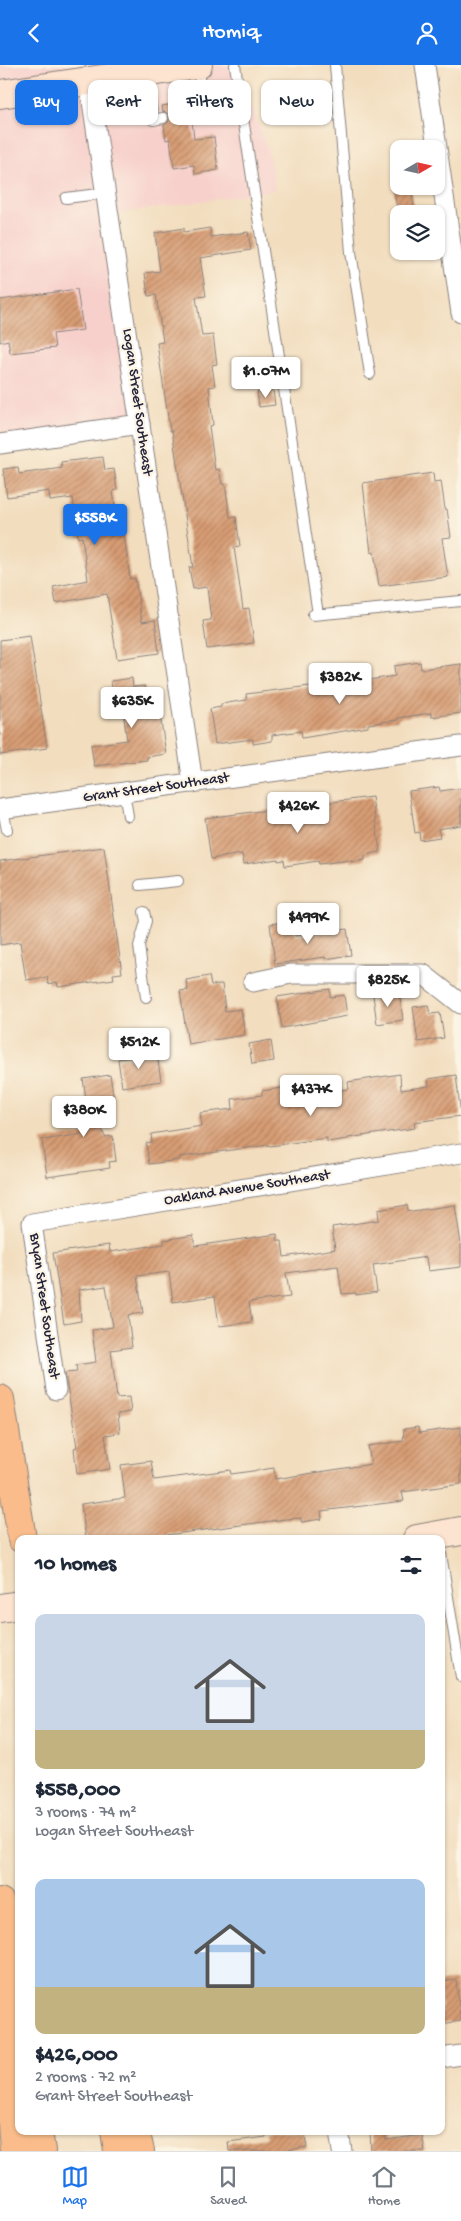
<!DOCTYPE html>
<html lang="en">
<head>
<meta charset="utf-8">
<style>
  :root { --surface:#fff; --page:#f6f6f7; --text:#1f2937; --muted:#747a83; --line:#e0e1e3; --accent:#1a73e8 }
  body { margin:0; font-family:"Gochi Hand",sans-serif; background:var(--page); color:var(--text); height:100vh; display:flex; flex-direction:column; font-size:19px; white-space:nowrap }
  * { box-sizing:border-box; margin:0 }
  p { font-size:16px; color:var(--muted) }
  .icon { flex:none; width:28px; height:28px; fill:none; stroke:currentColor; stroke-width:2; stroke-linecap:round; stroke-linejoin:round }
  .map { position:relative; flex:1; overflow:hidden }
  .panel { position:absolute; left:15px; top:1470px; width:430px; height:600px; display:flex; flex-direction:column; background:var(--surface); border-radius:10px; box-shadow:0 1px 4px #0004 }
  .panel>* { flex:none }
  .top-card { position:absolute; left:15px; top:15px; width:431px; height:45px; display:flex; gap:10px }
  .needle { width:32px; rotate:81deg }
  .fabs { position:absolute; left:390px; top:75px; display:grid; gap:10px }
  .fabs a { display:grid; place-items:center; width:55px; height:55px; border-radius:10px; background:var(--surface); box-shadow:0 1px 4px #0004; font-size:25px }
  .price { position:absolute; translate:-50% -42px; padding:0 11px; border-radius:5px; background:#fff; color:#222; font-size:16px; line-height:32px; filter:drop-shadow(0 1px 2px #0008) }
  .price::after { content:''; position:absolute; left:50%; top:30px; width:15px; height:11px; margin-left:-8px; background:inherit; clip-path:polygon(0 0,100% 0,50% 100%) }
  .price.selected { background:var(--accent); color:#fff }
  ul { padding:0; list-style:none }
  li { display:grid; align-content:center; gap:10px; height:265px; padding:0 20px }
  li span { display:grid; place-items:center; height:155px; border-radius:10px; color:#555 }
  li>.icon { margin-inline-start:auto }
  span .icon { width:90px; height:90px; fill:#fffc; stroke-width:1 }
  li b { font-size:21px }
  h2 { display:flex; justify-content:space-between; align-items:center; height:60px; padding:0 20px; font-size:21px }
  .tag { padding:0 18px; border-radius:10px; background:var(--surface); box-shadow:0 1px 4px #0004; font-size:18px; line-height:45px }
  .tag.selected { background:var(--accent); color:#fff }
  header { display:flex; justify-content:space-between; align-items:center; height:65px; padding:0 20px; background:var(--accent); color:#fff; font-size:22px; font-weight:600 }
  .tab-bar { display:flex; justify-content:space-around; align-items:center; height:70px; border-top:1px solid var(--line); background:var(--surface); font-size:14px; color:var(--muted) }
  .tab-bar a { display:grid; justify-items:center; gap:2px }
  .tab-bar .selected { color:var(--accent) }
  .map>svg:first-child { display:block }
</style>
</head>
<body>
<header><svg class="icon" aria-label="back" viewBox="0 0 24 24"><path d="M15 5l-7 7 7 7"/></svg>Homiq<svg class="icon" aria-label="person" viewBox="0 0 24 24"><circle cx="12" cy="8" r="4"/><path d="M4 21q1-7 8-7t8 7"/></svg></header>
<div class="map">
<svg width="461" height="2086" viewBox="0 0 461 2086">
  <defs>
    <pattern id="building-hatch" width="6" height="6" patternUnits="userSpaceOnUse" patternTransform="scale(1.25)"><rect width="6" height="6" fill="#d89d74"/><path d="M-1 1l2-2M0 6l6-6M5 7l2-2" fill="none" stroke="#af8060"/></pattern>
  </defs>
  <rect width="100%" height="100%" fill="#fcf5e5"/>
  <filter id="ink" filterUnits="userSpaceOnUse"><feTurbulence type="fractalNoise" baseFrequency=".02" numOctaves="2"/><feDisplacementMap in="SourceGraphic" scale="10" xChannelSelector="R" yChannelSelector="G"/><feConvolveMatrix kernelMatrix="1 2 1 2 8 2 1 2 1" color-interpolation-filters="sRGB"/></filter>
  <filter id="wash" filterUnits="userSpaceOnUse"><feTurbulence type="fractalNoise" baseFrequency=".0096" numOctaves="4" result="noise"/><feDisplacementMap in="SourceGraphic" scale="20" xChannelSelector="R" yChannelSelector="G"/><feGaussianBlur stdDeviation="1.12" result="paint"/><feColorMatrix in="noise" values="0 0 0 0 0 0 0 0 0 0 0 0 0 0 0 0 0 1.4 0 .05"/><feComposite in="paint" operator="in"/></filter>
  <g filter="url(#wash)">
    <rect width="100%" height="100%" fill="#f2ddbe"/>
    <polygon fill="#f7d0cb" points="0,0 237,0 270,92 275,125 109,150 140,359 0,379"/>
    <g id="blocks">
      <g fill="url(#building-hatch)">
        <polygon points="189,37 190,42 186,44 184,50 186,54 192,56 194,74 214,72 218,105 195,109 194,100 174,103 170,74 166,75 164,60 168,58 170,51 166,47 162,46 161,41"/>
        <polygon points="393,121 411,121 414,142 397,144"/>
        <polygon points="184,163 184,167 210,163 211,172 248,167 251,185 200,193 206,231 196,232 202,271 213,270 217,299 212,300 215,321 209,322 213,360 209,361 215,405 219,404 222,419 225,419 230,452 236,452 240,481 234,482 243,544 249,543 254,578 207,584 203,556 211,555 207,522 193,524 189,502 193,502 172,366 170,366 157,278 163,277 156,230 148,231 145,208 160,206 155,168"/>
        <polygon points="77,224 83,265 53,269 55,283 10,288 8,275 0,277 0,235"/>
        <polygon points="273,325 275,340 259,342 257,327"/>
        <polygon points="103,392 105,405 114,404 117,425 113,426 119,470 124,469 130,514 135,513 142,557 155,555 159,588 117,594 107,529 56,538 53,522 88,515 82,472 78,473 73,433 50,436 49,426 7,432 3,404 18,402 19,409 62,403 61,397"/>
        <polygon points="433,408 434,417 441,416 445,444 447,444 451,472 442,473 448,512 379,521 374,487 371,488 363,418"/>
        <polygon points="30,571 47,683 0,690 0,575"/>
        <polygon points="420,597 421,604 461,599 461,648 431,652 431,648 398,653 398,655 368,659 368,662 302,673 301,666 272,670 272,676 253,679 253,674 215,679 210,644 221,642 221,639 247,635 246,629 326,619 324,606 340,603 342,617 362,616 395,611 394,601"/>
        <polygon points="132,613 133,622 145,621 150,651 160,650 166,689 147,692 147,695 94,701 91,680 127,675 122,639 114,640 111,616"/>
        <polygon points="439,722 440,726 461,723 461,760 438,764 440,772 420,775 419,767 415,768 409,726"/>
        <polygon points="372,732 380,787 365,790 365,795 351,797 351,795 319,799 318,796 285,801 284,795 278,796 278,794 244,799 242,789 211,794 205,753"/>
        <polygon points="104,782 122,908 113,909 114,914 58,922 57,917 48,919 47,912 26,915 20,877 0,880 0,796"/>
        <polygon points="283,857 284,863 294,861 295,871 347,864 351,890 325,894 325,892 275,899 270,859"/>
        <polygon points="209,911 211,920 222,919 225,946 241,944 245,970 188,979 180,926 188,925 186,915"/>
        <polygon points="330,924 330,932 344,930 347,951 282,963 277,932"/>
        <polygon points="399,927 403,955 377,959 373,930"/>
        <polygon points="428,940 430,949 440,948 444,973 418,977 413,942"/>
        <polygon points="271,975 274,996 252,999 249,979"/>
        <polygon points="157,989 161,1016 122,1022 118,994"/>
        <polygon points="400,1009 401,1025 429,1021 428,1014 456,1010 461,1051 414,1057 415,1063 348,1073 348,1074 327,1077 327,1073 270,1081 269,1080 180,1092 180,1095 149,1099 146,1078 152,1077 151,1069 202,1061 200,1048 233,1044 232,1034 262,1030 262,1026 295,1021 296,1031 349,1024 348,1017"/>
        <polygon points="110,1010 114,1035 100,1037 103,1067 105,1072 113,1071 116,1096 109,1097 110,1103 47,1112 42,1075 91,1068 83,1014"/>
        <polygon points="407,1140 408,1145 412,1146 455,1140 461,1179 461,1202 428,1206 426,1192 373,1200 377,1227 356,1230 356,1228 342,1229 338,1201 286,1208 290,1232 249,1237 252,1257 219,1261 215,1231 173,1237 169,1207 137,1211 143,1248 128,1250 132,1282 111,1285 117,1333 129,1332 131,1347 118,1349 120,1368 105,1370 110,1404 77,1409 74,1383 77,1382 65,1308 77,1307 76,1300 96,1297 92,1265 113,1262 106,1221 79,1225 81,1256 64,1259 53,1188 109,1180 110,1187 164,1179 164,1175 193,1170 195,1181 277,1169 278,1176 282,1176 284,1192 335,1184 332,1162 379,1155 378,1145"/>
        <polygon points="418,1362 419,1368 461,1362 461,1419 402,1427 404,1436 321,1446 322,1454 301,1457 301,1453 286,1454 159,1471 159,1473 151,1474 86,1474 81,1439 125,1433 121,1400 151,1396 154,1415 230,1405 231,1409 274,1403 275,1414 371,1399 368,1381 403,1376 404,1364"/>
        <polygon points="456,1915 461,1956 441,1959 441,1917"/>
        <polygon points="265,2066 304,2066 307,2082 281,2086 229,2086 228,2077 266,2072"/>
        <polygon points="370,2066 384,2066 386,2075 422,2070 425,2086 371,2086"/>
      </g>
    </g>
  </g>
  <g filter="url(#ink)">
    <use href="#blocks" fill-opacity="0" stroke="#8a807c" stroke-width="1"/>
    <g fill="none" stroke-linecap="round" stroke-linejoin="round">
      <defs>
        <g id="lane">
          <polyline points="235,0 318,549"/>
          <polyline points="335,0 351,187 370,309"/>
          <polyline points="198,1 202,27"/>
          <polyline points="146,9 153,55 163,53"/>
          <polyline points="191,49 206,46"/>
          <polyline points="66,133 106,128"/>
          <polyline points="313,550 461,536"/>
          <polyline points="124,727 128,751"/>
          <polyline points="3,744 7,765"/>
          <polyline points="140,820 178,816"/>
          <polyline points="144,847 146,856 139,881 146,932"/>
          <polyline points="441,1489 461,1612"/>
        </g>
        <g id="street">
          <polyline points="425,0 461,248"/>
          <polyline points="89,16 193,718"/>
          <polyline points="0,379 140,359"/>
          <polyline points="0,744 461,681"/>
          <polyline points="253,917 291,909 423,909 461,939"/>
          <polyline points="56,1325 32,1158 461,1088"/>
          <polyline points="441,1993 461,1990"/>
          <polyline points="339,2066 342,2086"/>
        </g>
        <g id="secondary">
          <polyline points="0,29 198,0"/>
          <polyline points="417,1474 461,1466"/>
          <polyline points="0,1543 19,1540"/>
        </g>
        <g id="highway">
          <polyline points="0,1334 22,1474"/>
          <polyline points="0,1837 12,1911"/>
          <polyline points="0,1894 14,2086"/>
          <polyline points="38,2066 41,2086"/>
          <polyline points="115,2066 118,2086"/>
          <polyline points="135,2066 140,2086"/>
        </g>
      </defs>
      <use href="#lane" stroke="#8a807c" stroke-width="12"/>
      <use href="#street" stroke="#8a807c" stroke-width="21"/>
      <use href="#secondary" stroke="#8a807c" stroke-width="30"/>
      <use href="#highway" stroke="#8a807c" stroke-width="30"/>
      <use href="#lane" stroke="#fff" stroke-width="10"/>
      <use href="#street" stroke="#fff" stroke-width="19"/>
      <use href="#secondary" stroke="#fde4d0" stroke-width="28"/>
      <use href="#highway" stroke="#f9bc8a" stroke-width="28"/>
    </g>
  </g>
  <g text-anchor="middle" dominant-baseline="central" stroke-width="4.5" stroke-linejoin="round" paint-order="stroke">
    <g font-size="15" fill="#22223b" stroke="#fcf5e5">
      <text transform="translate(137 337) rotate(82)">Logan Street Southeast</text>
      <text transform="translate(156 723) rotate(-8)">Grant Street Southeast</text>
      <text transform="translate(247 1123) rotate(-9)">Oakland Avenue Southeast</text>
      <text transform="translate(44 1241) rotate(82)">Bryan Street Southeast</text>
    </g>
  </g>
</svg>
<div class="fabs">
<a><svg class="needle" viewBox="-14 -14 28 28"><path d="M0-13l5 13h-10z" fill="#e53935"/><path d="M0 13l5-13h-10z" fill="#747a83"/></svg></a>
<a><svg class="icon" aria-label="layers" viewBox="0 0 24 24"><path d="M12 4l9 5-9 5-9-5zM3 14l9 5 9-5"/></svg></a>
</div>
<b class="price" style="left:266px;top:334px">$1.07M</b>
<b class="price selected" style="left:95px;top:481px">$558K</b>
<b class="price" style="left:340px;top:640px">$382K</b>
<b class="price" style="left:132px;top:664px">$635K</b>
<b class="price" style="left:298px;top:769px">$426K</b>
<b class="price" style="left:308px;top:880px">$499K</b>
<b class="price" style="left:388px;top:943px">$825K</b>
<b class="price" style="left:139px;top:1005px">$512K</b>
<b class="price" style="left:311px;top:1052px">$437K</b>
<b class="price" style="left:84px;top:1073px">$380K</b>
<div class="top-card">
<a class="tag selected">Buy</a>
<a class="tag">Rent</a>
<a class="tag">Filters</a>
<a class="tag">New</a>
</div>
<section class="panel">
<h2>10 homes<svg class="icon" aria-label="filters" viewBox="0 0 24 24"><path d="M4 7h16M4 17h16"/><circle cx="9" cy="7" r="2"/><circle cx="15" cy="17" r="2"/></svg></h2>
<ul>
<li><span style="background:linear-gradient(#c9d6e8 75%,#c2b280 0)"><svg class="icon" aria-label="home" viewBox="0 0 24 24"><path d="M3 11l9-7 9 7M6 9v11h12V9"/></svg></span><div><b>$558,000</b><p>3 rooms · 74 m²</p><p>Logan Street Southeast</p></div></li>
<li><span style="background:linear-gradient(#a9c7e8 70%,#c2b280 0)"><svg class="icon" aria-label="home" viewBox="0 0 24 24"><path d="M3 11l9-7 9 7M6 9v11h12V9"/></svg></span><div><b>$426,000</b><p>2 rooms · 72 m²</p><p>Grant Street Southeast</p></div></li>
</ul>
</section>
</div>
<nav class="tab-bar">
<a class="selected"><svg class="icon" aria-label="map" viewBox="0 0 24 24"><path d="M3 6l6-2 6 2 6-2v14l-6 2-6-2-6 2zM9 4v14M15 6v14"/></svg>Map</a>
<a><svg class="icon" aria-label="saved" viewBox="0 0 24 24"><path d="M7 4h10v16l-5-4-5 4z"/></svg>Saved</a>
<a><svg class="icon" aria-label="home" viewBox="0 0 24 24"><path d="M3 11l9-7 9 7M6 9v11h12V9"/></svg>Home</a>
</nav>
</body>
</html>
